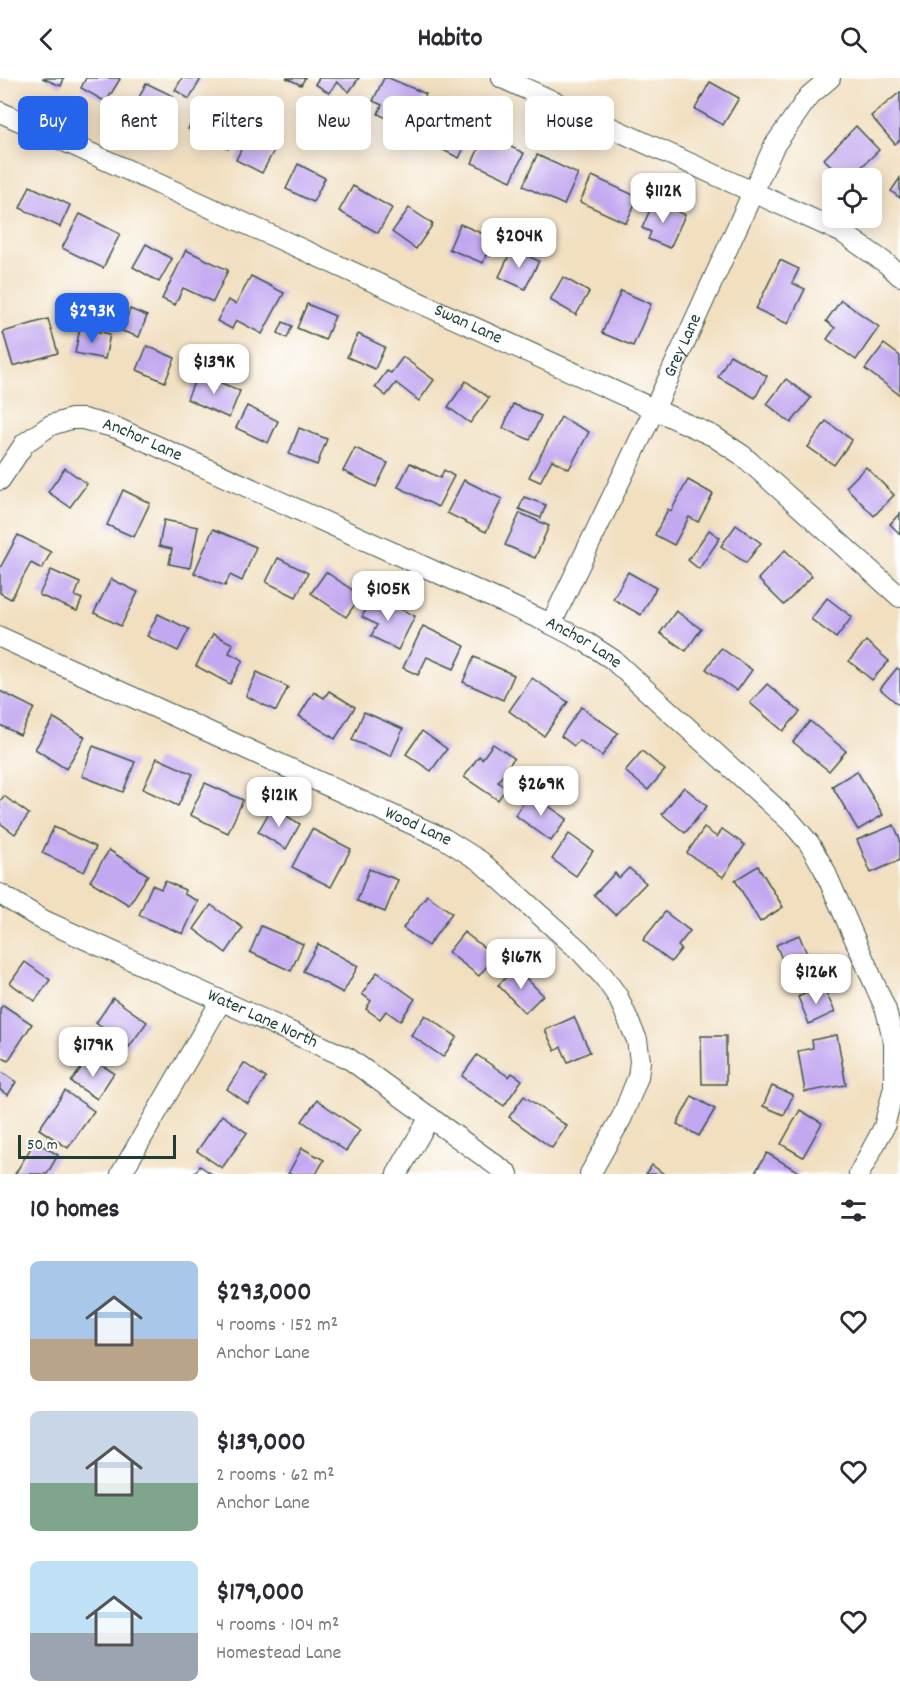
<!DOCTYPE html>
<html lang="en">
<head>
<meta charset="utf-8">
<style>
  :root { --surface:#fff; --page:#f2f2f3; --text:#2b2b33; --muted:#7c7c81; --accent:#2563eb }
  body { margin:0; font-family:Dekko,sans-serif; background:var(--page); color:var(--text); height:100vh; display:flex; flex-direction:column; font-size:22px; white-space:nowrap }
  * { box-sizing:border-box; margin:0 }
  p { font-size:20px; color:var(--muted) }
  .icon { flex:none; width:33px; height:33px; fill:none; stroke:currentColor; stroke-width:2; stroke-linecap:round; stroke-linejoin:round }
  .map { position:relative; height:1096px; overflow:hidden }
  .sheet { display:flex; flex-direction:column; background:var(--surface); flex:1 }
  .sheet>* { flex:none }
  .guide { position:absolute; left:18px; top:18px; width:864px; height:54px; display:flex; gap:12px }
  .buttons { position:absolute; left:822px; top:90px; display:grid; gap:12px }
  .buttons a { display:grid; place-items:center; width:60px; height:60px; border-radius:9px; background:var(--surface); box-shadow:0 3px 15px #0003; font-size:30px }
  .scale { position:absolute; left:18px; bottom:15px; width:158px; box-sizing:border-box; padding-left:6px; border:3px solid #1f3d34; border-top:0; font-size:16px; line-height:21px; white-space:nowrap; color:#1f3d34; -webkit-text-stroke:4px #fff; paint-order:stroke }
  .price { position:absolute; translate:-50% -51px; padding:0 14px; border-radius:12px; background:#fff; color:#222; font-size:20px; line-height:39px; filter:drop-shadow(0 2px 3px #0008) }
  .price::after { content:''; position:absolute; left:50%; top:36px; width:18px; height:14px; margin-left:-9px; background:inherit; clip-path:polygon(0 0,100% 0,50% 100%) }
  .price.active { background:var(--accent); color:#fff }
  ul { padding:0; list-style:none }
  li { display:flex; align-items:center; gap:18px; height:150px; padding:0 30px }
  li span { display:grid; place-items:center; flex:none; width:168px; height:120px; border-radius:9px; color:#555 }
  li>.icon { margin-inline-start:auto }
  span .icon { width:72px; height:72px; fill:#fffc; stroke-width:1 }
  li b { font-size:26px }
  h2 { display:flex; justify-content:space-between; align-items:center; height:72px; padding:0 30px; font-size:26px }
  .chip { padding:0 21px; border-radius:9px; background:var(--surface); box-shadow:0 3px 15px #0003; font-size:21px; line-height:54px }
  .chip.active { background:var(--accent); color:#fff }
  header { display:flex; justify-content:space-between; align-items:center; height:78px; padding:0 30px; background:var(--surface); font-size:27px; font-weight:700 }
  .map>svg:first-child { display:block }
</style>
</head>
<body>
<header><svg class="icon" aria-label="back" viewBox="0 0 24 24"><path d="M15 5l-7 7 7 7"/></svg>Habito<svg class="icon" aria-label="search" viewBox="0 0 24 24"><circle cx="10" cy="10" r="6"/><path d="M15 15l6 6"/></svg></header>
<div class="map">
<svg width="900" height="1096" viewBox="0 0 900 1096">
  <rect width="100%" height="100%" fill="#fff"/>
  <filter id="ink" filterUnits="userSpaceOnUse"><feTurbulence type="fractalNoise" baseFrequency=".0167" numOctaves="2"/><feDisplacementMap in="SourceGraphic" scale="12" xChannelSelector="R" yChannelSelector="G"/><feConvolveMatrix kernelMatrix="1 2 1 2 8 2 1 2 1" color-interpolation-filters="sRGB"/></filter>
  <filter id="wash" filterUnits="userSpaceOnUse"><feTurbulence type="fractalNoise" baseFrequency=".008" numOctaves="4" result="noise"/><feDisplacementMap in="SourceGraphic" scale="24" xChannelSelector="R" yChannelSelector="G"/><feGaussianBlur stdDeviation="1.35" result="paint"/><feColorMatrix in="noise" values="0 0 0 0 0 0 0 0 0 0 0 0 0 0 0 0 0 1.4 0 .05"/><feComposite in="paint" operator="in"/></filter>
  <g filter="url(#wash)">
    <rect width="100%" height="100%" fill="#f1dfc0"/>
    <g id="blocks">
      <g fill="#c2a8f0">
        <polygon points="42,0 64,0 61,8"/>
        <polygon points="86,0 118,0 120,1 106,24 81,10"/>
        <polygon points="182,0 201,1 189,21 175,12"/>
        <polygon points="286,0 305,0 301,7"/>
        <polygon points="319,0 359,0 349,14 337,4 329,15 315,6"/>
        <polygon points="384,0 389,0 426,16 410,51 378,36 382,27 373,23"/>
        <polygon points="710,4 739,20 723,47 695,31"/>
        <polygon points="146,5 173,18 162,40 135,28"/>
        <polygon points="900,14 900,62 895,66 871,38"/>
        <polygon points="204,21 244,41 228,71 188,51"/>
        <polygon points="437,26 476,46 459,80 419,60"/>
        <polygon points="253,47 280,61 262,95 236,82"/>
        <polygon points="856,48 879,72 850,100 843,100 824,81"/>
        <polygon points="485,57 524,75 511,103 472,85"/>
        <polygon points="537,77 578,96 564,127 523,108"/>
        <polygon points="298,86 325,100 313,124 286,111"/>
        <polygon points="592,98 638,119 626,145 580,124"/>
        <polygon points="900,100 900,120 891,113"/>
        <polygon points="30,108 70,127 60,149 20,130"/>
        <polygon points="353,108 392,130 378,155 339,133"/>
        <polygon points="654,123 685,137 670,170 648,161 651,154 642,150"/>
        <polygon points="409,130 433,146 416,171 392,154"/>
        <polygon points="80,136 120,156 103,190 62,170"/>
        <polygon points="460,146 493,160 483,185 449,171"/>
        <polygon points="146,166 172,181 159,204 133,189"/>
        <polygon points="512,171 539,183 525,211 499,199"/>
        <polygon points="186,172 228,192 213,224 183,210 175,227 162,221"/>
        <polygon points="780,182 799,191 792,205 805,211 788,246 756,231"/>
        <polygon points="251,198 284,215 262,256 236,242 232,251 217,243 228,222 236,226"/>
        <polygon points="563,199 589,214 576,237 550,222"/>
        <polygon points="621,213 651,226 633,268 602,255"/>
        <polygon points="841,222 879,249 856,282 827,261 835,250 826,243"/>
        <polygon points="307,226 335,238 325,262 297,250"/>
        <polygon points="130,231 147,238 139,259 122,253"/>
        <polygon points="48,241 58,275 13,288 3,254"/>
        <polygon points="283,244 292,248 287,260 278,255"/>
        <polygon points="80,250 110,256 105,281 75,275"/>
        <polygon points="358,256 385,269 375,291 347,279"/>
        <polygon points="884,266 900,278 900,317 865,291"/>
        <polygon points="147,268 175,280 165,304 137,292"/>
        <polygon points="730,277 767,298 755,320 718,299"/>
        <polygon points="403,279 434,302 419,323 396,305 386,318 375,309 387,293 391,295"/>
        <polygon points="198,295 240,313 229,340 187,321"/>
        <polygon points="786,301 811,320 791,345 767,326"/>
        <polygon points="466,303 489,320 470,345 448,329"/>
        <polygon points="513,326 541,338 530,362 503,350"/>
        <polygon points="247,328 278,343 268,365 236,350"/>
        <polygon points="561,339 589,354 569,391 552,382 540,404 529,399"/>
        <polygon points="826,343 852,362 834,387 808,369"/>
        <polygon points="299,350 327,361 317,387 289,376"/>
        <polygon points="355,370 388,385 376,409 343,393"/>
        <polygon points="410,385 440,400 444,392 454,398 438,429 398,409"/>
        <polygon points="866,389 894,417 874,438 846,409"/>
        <polygon points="65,390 87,406 70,429 48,414"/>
        <polygon points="464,402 502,421 486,454 447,435"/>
        <polygon points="688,402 713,416 698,444 689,439 674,467 655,457 668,431 671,433"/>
        <polygon points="123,412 150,425 134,459 107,447"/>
        <polygon points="524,419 546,427 541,440 519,431"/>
        <polygon points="520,435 549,448 535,480 505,467"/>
        <polygon points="900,435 900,456 890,446"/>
        <polygon points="164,442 198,449 190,490 169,486 172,471 159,468"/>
        <polygon points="736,447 761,465 746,485 721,468"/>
        <polygon points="213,451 256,469 242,503 230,497 225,508 194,495"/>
        <polygon points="709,452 720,460 699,491 688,482"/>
        <polygon points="18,457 51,474 42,491 31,485 11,521 0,515 0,490"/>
        <polygon points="785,472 812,498 784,527 758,501"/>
        <polygon points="278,480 308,495 296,519 266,504"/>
        <polygon points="51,492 80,505 75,518 82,521 77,533 39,517"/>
        <polygon points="326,494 361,518 346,539 311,515"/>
        <polygon points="628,494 656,510 641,537 613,521"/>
        <polygon points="111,501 138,514 121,548 94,535"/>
        <polygon points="373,517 415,538 398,572 371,558 377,547 362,539"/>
        <polygon points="827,520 852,539 836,560 811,541"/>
        <polygon points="676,533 701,551 686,573 660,555"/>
        <polygon points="158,536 189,551 178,573 147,558"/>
        <polygon points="423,548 465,568 454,591 427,579 418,597 403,590"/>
        <polygon points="213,556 233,566 229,575 243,582 230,606 196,588"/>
        <polygon points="866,563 889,583 872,602 849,583"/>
        <polygon points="721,570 752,592 737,613 706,591"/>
        <polygon points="474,579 514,597 503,622 463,604"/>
        <polygon points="897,590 900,592 900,628 880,611"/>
        <polygon points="257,594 288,609 276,633 246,618"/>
        <polygon points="532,600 568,624 544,658 509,633"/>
        <polygon points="767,606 800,634 783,653 750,625"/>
        <polygon points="0,613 34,630 20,657 0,647"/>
        <polygon points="329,613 355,629 335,661 299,638 314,614 324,620"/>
        <polygon points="581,629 618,655 602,678 579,662 574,668 561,658"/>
        <polygon points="364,634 403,651 391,678 352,662"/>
        <polygon points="54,640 85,659 66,691 35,671"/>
        <polygon points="810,643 846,673 829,693 793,664"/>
        <polygon points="422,653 447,671 431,693 406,676"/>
        <polygon points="493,666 514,680 498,704 506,710 498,722 464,699 479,678 482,681"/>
        <polygon points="93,668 135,684 123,714 82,698"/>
        <polygon points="642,673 665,692 648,712 625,693"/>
        <polygon points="157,680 193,696 178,728 143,711"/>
        <polygon points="857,693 883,737 858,752 832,708"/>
        <polygon points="205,705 243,722 228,755 190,737"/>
        <polygon points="684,709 707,728 685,755 662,736"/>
        <polygon points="530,715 567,741 551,763 515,737"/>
        <polygon points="4,718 29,736 15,756 0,745 0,723"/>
        <polygon points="272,729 300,746 286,771 258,754"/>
        <polygon points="894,747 900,761 900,782 871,795 857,762"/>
        <polygon points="54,749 96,769 84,794 42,775"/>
        <polygon points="704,750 717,759 722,751 745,767 723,799 687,775"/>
        <polygon points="312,751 351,771 331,809 292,789"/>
        <polygon points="569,756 593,773 576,798 552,781"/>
        <polygon points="109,772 148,797 129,827 90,803"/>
        <polygon points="758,788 783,829 760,844 735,802"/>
        <polygon points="629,790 646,805 615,837 594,817 615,795 619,800"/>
        <polygon points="369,791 398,802 385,834 357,823"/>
        <polygon points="165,803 185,812 184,816 198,823 183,856 139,837 152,807 161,811"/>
        <polygon points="427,817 452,835 428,868 403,850"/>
        <polygon points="211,827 243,850 226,875 194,851"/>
        <polygon points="665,834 690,853 678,868 681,871 671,884 643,862"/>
        <polygon points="261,848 303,866 291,893 250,874"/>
        <polygon points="464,854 495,878 479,898 448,874"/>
        <polygon points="799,857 810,883 787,893 776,867"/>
        <polygon points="318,866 358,888 343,915 303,893"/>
        <polygon points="25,884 50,902 35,923 10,905"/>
        <polygon points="516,890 543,917 525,935 498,907"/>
        <polygon points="377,894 415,921 400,943 386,933 380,941 366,931 371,923 362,916"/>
        <polygon points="823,908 835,934 809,946 798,919"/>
        <polygon points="113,920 147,944 129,969 96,945"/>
        <polygon points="3,927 32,946 8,983 0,978 0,931"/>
        <polygon points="425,937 457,959 443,979 411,957"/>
        <polygon points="574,939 590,974 568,984 561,969 555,973 545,952"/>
        <polygon points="837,957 846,1007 805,1014 798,973 813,970 812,962"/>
        <polygon points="701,958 726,958 726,1006 702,1006"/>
        <polygon points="477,977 509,999 512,995 522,1002 504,1028 462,998"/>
        <polygon points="89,979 114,995 97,1021 71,1004"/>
        <polygon points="244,985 266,1000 248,1026 227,1011"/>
        <polygon points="0,993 16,1004 8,1017 0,1012"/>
        <polygon points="772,1008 793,1017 784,1037 763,1028"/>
        <polygon points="65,1013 94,1033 68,1070 39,1051"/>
        <polygon points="524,1018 567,1048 552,1070 509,1039"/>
        <polygon points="692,1018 715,1031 699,1058 677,1046"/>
        <polygon points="317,1022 360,1052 346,1073 302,1043"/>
        <polygon points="800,1032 822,1045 803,1079 781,1066"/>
        <polygon points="222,1037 247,1055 222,1090 197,1073"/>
        <polygon points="35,1063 58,1077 47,1096 15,1096"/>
        <polygon points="302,1070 324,1082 316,1096 288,1096"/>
        <polygon points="767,1075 802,1096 754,1096"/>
        <polygon points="652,1087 664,1096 646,1096"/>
        <polygon points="200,1088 212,1096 194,1096"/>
      </g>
    </g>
  </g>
  <g filter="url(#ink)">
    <use href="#blocks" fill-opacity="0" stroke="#3e5549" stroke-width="1.5"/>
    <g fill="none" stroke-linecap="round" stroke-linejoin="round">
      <defs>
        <g id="minor">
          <polyline points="502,0 843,155 887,186 900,198"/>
          <path id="s1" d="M0 34 713 358 742 377 900 519"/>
          <path id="s2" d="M0 402 25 365 51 347 71 341H83L117 350 551 546 586 564 612 581 791 744 809 765 824 791 886 932 894 965V1009L884 1049 859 1096"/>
          <path id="s3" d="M551 546 654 332 774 68 809 18 830 0"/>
          <path id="s4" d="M0 559 445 761 480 783 580 873 604 899 618 919 637 962 640 983 638 999 622 1039 590 1096"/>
          <path id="s5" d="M0 816 43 842 348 980 508 1096"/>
          <polyline points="121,1096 221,923"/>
          <polyline points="397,1096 430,1039"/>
        </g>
      </defs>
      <use href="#minor" stroke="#3e5549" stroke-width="22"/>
      <use href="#minor" stroke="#fff" stroke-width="20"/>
    </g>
  </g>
  <g text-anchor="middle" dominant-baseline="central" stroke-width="4.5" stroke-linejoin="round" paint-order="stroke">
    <g font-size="18" fill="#1f3d34" stroke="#fff">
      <text stroke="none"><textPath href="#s1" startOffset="514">Swan Lane</textPath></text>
      <text stroke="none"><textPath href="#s3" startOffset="308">Grey Lane</textPath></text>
      <text stroke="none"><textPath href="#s2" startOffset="172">Anchor Lane</textPath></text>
      <text stroke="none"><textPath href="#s2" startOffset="658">Anchor Lane</textPath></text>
      <text stroke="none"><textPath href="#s4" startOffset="459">Wood Lane</textPath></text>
      <text stroke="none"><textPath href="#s5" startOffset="291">Water Lane North</textPath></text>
    </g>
  </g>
</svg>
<div class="buttons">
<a><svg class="icon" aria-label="locate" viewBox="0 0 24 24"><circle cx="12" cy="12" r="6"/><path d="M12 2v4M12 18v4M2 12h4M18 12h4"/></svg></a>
</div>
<div class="scale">50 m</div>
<b class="price" style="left:663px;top:146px">$112K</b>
<b class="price" style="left:519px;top:191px">$204K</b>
<b class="price active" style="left:92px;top:266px">$293K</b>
<b class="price" style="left:214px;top:317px">$139K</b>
<b class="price" style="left:388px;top:544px">$105K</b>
<b class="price" style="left:541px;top:739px">$269K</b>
<b class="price" style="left:279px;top:750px">$121K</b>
<b class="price" style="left:521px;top:912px">$167K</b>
<b class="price" style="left:816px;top:927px">$126K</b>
<b class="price" style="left:93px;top:1000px">$179K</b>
<div class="guide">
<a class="chip active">Buy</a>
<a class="chip">Rent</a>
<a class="chip">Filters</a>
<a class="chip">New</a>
<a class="chip">Apartment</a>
<a class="chip">House</a>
</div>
</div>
<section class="sheet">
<h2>10 homes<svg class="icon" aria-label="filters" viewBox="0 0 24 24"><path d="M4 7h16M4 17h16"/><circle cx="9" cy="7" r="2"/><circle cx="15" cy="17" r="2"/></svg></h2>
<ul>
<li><span style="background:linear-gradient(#a9c7e8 65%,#b9a48a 0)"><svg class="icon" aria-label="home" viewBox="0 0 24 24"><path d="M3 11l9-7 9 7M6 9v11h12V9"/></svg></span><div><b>$293,000</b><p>4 rooms · 152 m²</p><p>Anchor Lane</p></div><svg class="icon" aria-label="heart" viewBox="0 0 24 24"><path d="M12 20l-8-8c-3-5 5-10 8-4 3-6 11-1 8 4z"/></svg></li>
<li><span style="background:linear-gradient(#c9d6e8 60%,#7fa58c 0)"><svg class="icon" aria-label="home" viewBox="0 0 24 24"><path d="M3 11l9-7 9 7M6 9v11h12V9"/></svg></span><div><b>$139,000</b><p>2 rooms · 62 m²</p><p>Anchor Lane</p></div><svg class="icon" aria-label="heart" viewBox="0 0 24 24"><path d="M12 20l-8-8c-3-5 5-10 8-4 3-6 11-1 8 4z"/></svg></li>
<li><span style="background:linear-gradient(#bfe0f5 60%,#9aa5b1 0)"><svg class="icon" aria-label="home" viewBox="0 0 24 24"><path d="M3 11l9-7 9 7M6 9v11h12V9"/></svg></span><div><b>$179,000</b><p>4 rooms · 104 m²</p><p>Homestead Lane</p></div><svg class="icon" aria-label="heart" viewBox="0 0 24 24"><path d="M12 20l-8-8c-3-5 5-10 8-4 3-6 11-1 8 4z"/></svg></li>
</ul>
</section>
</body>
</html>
